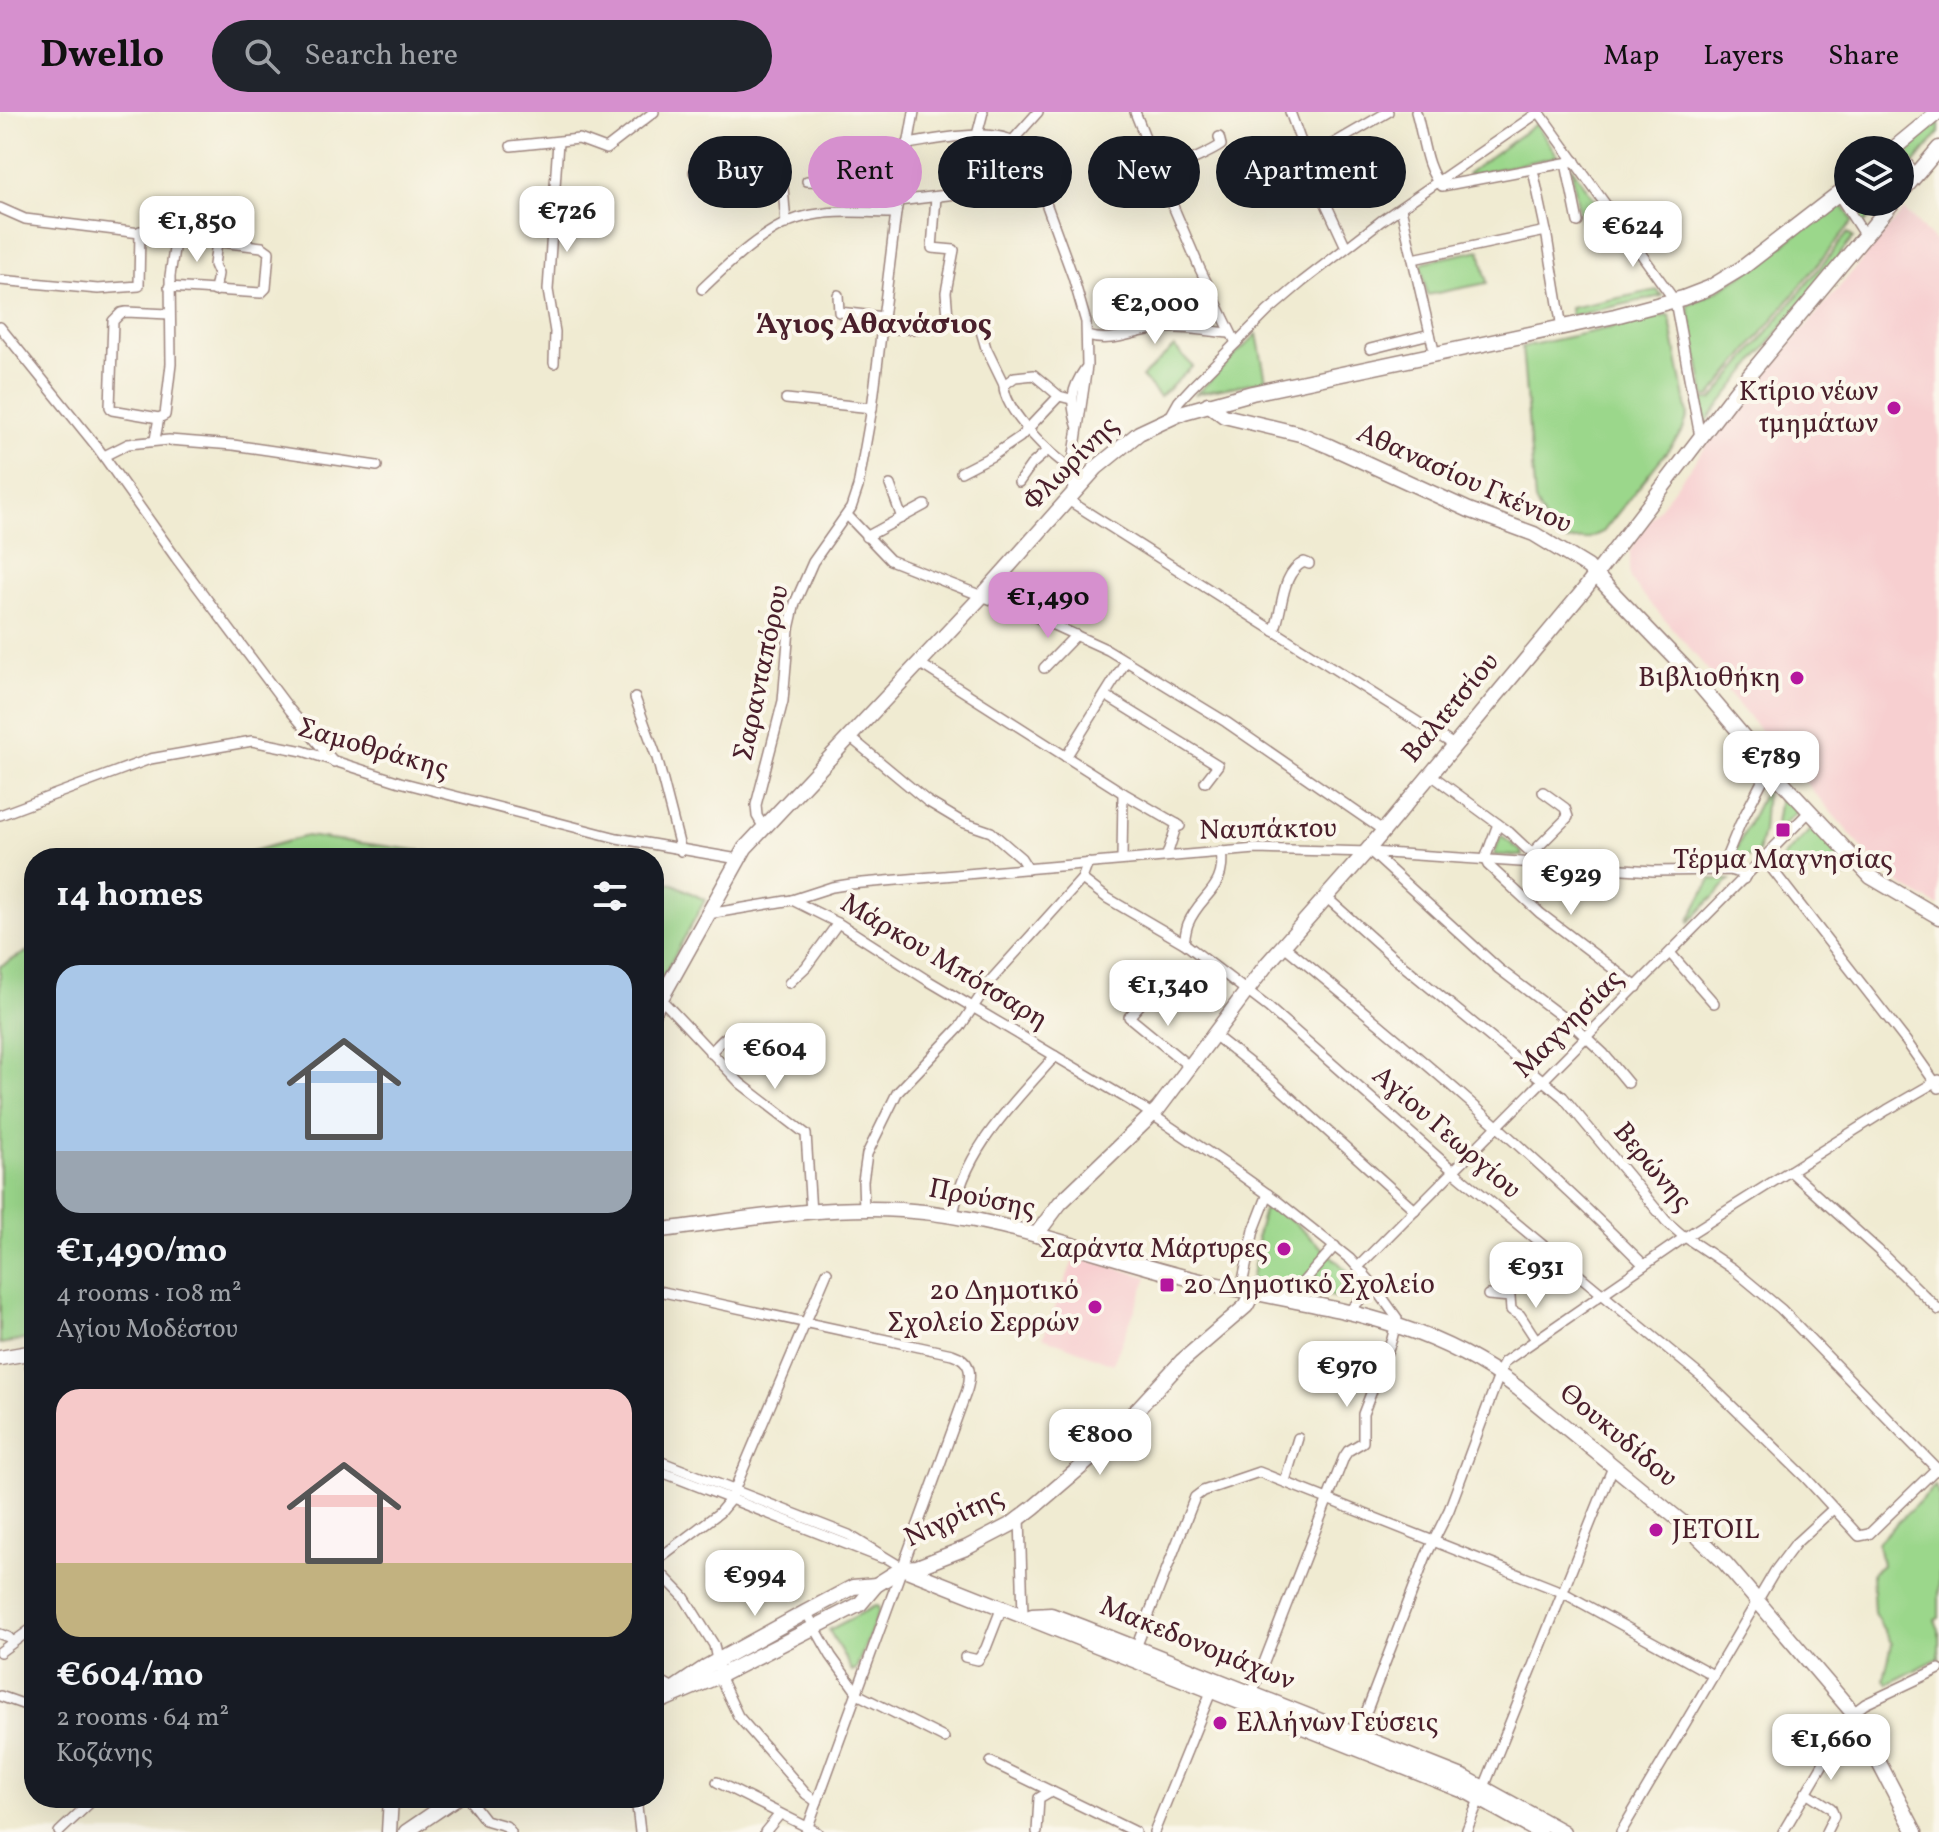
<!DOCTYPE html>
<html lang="en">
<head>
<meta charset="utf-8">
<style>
  :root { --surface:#171b24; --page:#20242c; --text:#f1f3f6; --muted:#9ea1a6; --accent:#d690ce }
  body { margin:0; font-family:Vollkorn,serif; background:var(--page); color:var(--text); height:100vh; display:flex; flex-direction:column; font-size:30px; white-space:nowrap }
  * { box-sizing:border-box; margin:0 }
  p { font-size:26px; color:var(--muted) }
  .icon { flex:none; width:44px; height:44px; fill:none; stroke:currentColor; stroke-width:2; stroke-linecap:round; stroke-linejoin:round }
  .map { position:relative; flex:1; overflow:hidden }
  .side { position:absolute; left:24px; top:736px; width:640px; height:960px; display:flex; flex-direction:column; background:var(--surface); border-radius:32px; box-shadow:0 8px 32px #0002 }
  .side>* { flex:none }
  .hud { position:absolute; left:688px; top:24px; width:760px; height:72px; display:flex; gap:16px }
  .tools { position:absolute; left:1834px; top:24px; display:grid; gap:16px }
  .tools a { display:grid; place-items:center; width:80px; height:80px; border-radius:50%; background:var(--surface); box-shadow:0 8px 32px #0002; font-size:40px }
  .price { position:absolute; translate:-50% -68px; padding:0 18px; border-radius:16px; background:#fff; color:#222; font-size:26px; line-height:52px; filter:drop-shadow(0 2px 4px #0008) }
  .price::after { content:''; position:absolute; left:50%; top:48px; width:24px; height:18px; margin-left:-12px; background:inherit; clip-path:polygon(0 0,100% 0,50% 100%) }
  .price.on { background:var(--accent); color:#111 }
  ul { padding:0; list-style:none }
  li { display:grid; align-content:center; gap:16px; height:424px; padding:0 32px }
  li span { display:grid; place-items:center; height:248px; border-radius:24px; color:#555 }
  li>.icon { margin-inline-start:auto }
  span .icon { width:144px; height:144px; fill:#fffc; stroke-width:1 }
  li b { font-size:34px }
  h2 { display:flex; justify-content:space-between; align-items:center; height:96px; padding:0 32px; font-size:34px }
  .chip { padding:0 28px; border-radius:36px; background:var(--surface); box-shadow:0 8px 32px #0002; font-size:28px; line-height:72px }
  .chip.on { background:var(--accent); color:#111 }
  header { display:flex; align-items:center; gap:48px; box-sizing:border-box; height:112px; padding:0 40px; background:var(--accent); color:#111 }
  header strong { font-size:38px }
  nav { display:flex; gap:44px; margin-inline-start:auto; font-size:28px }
  .search { width:560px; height:72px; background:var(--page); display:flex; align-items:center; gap:20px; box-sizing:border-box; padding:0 28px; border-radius:44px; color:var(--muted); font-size:30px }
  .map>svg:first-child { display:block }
</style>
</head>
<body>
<header>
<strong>Dwello</strong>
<div class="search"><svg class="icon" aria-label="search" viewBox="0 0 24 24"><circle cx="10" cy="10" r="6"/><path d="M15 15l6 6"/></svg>Search here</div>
<nav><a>Map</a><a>Layers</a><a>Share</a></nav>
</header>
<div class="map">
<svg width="1939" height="1720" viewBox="0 0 1939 1720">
  <rect width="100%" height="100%" fill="#fbf7ec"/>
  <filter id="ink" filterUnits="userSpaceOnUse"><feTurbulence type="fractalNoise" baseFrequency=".0125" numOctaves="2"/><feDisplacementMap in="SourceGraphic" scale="16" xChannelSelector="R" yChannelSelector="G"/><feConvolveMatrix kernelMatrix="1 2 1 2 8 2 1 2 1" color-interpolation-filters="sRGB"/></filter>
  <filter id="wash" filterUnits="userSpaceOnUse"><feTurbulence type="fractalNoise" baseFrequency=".006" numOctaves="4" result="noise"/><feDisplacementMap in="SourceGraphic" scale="32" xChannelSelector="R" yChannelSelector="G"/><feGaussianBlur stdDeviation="1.8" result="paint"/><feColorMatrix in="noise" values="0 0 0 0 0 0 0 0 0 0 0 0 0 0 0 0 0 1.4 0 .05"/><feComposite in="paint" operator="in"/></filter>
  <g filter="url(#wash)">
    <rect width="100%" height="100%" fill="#f0ebd2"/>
    <g fill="#f7cfd0">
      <polygon points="1904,98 1939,133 1939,794 1904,775 1869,744 1644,484 1631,468 1630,461 1630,440 1639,423 1710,329"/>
      <polygon points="1075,1144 1148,1165 1113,1252 1043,1225"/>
    </g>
    <g fill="#9bd78b" stroke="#727b5b" stroke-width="2">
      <polygon points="1935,11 1939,13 1939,21 1900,69 1900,40"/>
      <polygon points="1536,12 1558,44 1470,63 1468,61"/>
      <polygon points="1571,54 1609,108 1581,112"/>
      <polygon points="1848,82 1848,90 1883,90 1862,114 1843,86"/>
      <path d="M1839 88 1853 109 1710 285H1705L1688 193C1745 169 1791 126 1839 88Z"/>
      <polygon points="1848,121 1853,126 1705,311 1702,288 1712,288"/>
      <polygon points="1480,138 1487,171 1427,183 1421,154 1424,150"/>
      <polygon points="1657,178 1662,184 1571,204 1570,196"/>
      <polygon points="1669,203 1688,303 1682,320 1603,420 1587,427 1567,429 1549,417 1535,389 1522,235"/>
      <polygon points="1257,222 1266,268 1196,282"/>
      <polygon points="1174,235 1193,254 1160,285 1142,265"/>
      <polygon points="1766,676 1763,719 1758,741 1745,746 1732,746"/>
      <polygon points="1781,677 1799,698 1775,720"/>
      <polygon points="1814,715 1855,760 1849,765 1781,756 1783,745"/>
      <polygon points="306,724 478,746 229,746"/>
      <polygon points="1501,724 1522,740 1523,744 1494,743"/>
      <polygon points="1711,767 1730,768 1689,810 1689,808"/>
      <polygon points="654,769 674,772 705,788 654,881"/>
      <polygon points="34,836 34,1226 0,1232 0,854"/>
      <polygon points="1266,1091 1297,1113 1351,1162 1356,1172 1353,1183 1345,1187 1251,1168 1258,1135 1257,1123"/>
      <polygon points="1935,1374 1939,1381 1939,1506 1935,1508 1939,1518 1939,1546 1888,1572 1884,1567 1892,1532 1874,1501 1872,1461 1882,1453 1878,1430"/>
      <polygon points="875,1494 878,1494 879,1499 856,1557 852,1559 829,1518"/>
    </g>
  </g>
  <g filter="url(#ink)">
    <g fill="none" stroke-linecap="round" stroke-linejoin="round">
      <defs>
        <g id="street">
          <polyline points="1135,0 1164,73"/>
          <polyline points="1290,0 1315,68 1346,135"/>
          <path d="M1416 0C1423 22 1425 59 1442 74L1575 49"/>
          <polyline points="977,23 983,0"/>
          <path d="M1219 25 1221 33C1203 46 1172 51 1164 73L1200 157 1236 231"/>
          <polyline points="1013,28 1038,0"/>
          <path d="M907 32C938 28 1008 9 1028 42L1073 165 1086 210 1087 254 1072 356 1073 382"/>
          <polyline points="511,34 579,27 606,37 654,0"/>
          <polyline points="1900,42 1916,63"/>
          <polyline points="1307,47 1388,0"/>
          <polyline points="1566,51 1578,110"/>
          <polyline points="1533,58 1546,119 1562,216"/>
          <polyline points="694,60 780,69 783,75 786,112"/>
          <polyline points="807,69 901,73"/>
          <polyline points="1838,82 1865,124"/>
          <polyline points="898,89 956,82"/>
          <polyline points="0,96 25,107 181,126"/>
          <polyline points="1401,96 1435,243"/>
          <polyline points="1413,147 1546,119"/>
          <polyline points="0,168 98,177 139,174 140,119"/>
          <path d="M702 177C728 152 767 114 803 105 834 97 865 101 896 101"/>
          <polyline points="215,179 218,162 214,153 217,130"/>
          <polyline points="838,183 839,200 883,205"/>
          <polyline points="0,215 97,335 176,446 290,598 334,650"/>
          <polyline points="882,217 918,217 948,205 946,180 954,138 932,136 936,85"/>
          <polyline points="981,219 986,236 1004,273"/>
          <path d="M1087 224C1114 232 1134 218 1161 216 1183 214 1207 219 1230 221"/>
          <polyline points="1370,237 1430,222"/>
          <polyline points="554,251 555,220 548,178 558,30"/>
          <polyline points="786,287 872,296"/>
          <path d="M1071 287 1059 284 1034 263 1015 265 1004 273C1003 297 1052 346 1072 356"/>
          <polyline points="1170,305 1179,289 1192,275 1268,199 1302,170 1381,109 1539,0 1675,189 1700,325"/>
          <polyline points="159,306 112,298 110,295 113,209 121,201 126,200 169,202"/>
          <path d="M1077 313C1070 290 1071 277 1085 257"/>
          <polyline points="155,327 159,306 165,303 171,252 170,164 175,130 187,126 262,135 269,140 266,176 261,181 169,175"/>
          <polyline points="104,344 128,332 169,328 233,333 377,354"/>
          <polyline points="961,360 992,344 1020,325 1059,284"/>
          <polyline points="1019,370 1031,353 1048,338"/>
          <polyline points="890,373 902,406"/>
          <polyline points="1068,388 1454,633"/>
          <polyline points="847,403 890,448 1038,506 1108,538 1226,610 1384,719"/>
          <polyline points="866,425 925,393"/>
          <path d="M1274 519C1284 496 1280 462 1304 450L1309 452"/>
          <polyline points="919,551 1123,681 1180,714"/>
          <polyline points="1044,556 1076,523"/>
          <polyline points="1105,583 1218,653 1205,670"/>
          <polyline points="635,586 657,646 681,739"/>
          <polyline points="850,625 927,689 962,710 991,720 1021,746 1028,757"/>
          <polyline points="1066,645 1126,549"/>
          <polyline points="1430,662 1509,720 1541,750"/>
          <polyline points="0,703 150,647 252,629 303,639 400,670 617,726 738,747"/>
          <polyline points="1498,712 1485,747 1488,753 1540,801 1637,875"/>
          <polyline points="764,716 757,704 756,693 783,589 789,517 795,491 813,450 851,396 858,375 872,296 896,101 914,0"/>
          <polyline points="1371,740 1499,857 1573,913 1604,942 1628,971"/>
          <polyline points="1533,740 1568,705 1565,696 1543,680"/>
          <polyline points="1167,743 1177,712"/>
          <polyline points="1767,743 1772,757 1906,929 1939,976"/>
          <polyline points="1122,747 1123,681"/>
          <polyline points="1721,758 1740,712 1770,654"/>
          <polyline points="1082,767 1107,786 1184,831 1269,896 1457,1062 1702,1265 1805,1365 1859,1424 1869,1422 1937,1356"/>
          <polyline points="1326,785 1394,846 1563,985 1666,1109 1682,1123 1733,1157 1781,1197 1939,1359"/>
          <polyline points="792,788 838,811 927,868 1141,995 1224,1051 1276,1088 1350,1147 1372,1171 1397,1206 1392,1227 1363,1302 1363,1330 1348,1339 1344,1345 1251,1584"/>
          <polyline points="708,802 792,788 832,775 851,772 1256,737 1371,740 1653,759 1729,758 1740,761 1744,767"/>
          <path d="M1184 831C1185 825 1186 817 1188 812 1200 782 1227 778 1221 739"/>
          <path d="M1283 833C1408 935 1530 1038 1643 1152"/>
          <polyline points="1670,841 1714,891"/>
          <polyline points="789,871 806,855 838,811"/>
          <polyline points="1155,876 1129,905 1190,955"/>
          <polyline points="661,887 740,971 806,1022 811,1101"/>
          <polyline points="1213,922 1271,968 1415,1098"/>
          <path d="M710 941C727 924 732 914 757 924"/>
          <polyline points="1790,1059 1878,1138 1939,1198"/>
          <polyline points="864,1097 863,1069 867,1042 897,981 960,915 991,868 1082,767 1088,751"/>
          <path d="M953 1104C963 1038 1013 992 1055 944"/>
          <polyline points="1358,1155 1810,699"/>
          <polyline points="1241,1177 1254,1118 1268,1082"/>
          <path d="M654 1178 952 1242C971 1248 972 1261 967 1278L806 1720"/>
          <polyline points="1488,1183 1510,1185 1511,1198 1520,1203 1535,1226"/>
          <polyline points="1294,1187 1303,1170 1335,1134"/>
          <polyline points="1349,1199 1362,1186 1364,1161"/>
          <polyline points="28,1241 34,1276"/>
          <polyline points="654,1347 849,1423 903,1456"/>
          <polyline points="654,1357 882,1446"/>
          <polyline points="1285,1369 1298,1326"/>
          <polyline points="1020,1406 1023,1503"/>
          <polyline points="654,1450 719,1401 730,1388 827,1160"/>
          <polyline points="654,1454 684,1485 714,1533 721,1568 738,1604 806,1682 817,1690"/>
          <polyline points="806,1500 831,1544 859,1583 944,1626"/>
          <polyline points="0,1522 8,1525 13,1530"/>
          <polyline points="1135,1538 1195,1385 1203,1379 1259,1360 1562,1480 1713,1563"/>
          <polyline points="0,1540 34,1515"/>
          <polyline points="965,1545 978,1548 986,1536 1002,1495"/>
          <polyline points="654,1565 673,1576"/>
          <polyline points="0,1584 34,1596"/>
          <polyline points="1357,1624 1426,1444 1449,1398 1504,1250 1685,1125 1887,998 1939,968"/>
          <polyline points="991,1650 1135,1720"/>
          <polyline points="717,1670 817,1720"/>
          <polyline points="1806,1680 1831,1696 1834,1704 1826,1720"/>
          <polyline points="295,1686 311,1687"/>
          <polyline points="468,1686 485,1708 506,1714 511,1720"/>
          <polyline points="636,1686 640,1720"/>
          <polyline points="59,1720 95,1686"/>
          <polyline points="765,1720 780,1702"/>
          <polyline points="1037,1720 1039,1686 1051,1679"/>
          <polyline points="1154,1720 1213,1575"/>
          <polyline points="1466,1720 1613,1355"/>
          <polyline points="1621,1720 1775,1459 1796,1431 1833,1397"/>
          <polyline points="1783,1720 1853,1601 1865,1592 1939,1557"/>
        </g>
        <g id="secondary">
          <polyline points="1892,38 1938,0"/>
          <polyline points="1900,82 1939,36"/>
          <polyline points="1208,292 1224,304 1300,322 1329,334 1469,398 1534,422 1588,455 1686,557 1776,663 1871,765 1939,805"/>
          <polyline points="654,899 745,736 982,484 1096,356 1139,321 1184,300 1252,281 1615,204 1683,186 1709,176 1742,156 1848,74"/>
          <path d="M654 1119C735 1109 819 1093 901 1098 998 1104 1090 1141 1184 1165 1305 1196 1413 1196 1519 1277L1689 1416 1725 1451 1853 1601 1915 1720"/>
          <polyline points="1036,1123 1060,1091 1158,997 1267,852 1366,740 1584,478 1736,279 1893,90"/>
          <polyline points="0,1246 34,1240"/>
          <polyline points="907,1458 1469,1681 1539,1720"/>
          <polyline points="1032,1504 1051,1503 1083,1515 1465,1666 1563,1720"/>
          <polyline points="669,1580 706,1555 806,1500 853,1475 876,1473"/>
          <polyline points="654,1592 719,1564 860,1492 876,1473 903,1456 917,1455 966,1436 1012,1412 1034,1395 1095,1343 1182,1249 1246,1194 1254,1179"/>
          <polyline points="389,1720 391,1686"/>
          <polyline points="406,1720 456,1686"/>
        </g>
      </defs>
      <use href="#street" stroke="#9d857e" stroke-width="12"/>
      <use href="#secondary" stroke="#9d857e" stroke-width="17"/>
      <use href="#street" stroke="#fff" stroke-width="9"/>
      <use href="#secondary" stroke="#fff" stroke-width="14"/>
    </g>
  </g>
  <g fill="#b5179e" stroke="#fbf7ec" stroke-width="3">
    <circle cx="1894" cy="296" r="8"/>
    <circle cx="1797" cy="566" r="8"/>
    <rect x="1775" y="710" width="16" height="16" rx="4"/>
    <circle cx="1284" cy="1137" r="8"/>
    <rect x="1159" y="1165" width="16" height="16" rx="4"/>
    <circle cx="1095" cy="1195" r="8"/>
    <circle cx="1656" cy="1418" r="8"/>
    <circle cx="1220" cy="1611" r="8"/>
  </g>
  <g text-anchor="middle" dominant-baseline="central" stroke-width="8" stroke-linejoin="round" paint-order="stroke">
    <g font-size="28" fill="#4a1f2b" stroke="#fbf7ec" text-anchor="end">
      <text x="1878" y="280">Κτίριο νέων<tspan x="1878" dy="32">τμημάτων</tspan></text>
      <text x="1781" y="566">Βιβλιοθήκη</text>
      <text x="1783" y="748" text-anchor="middle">Τέρμα Μαγνησίας</text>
      <text x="1268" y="1137">Σαράντα Μάρτυρες</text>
      <text x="1183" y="1173" text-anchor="start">2ο Δημοτικό Σχολείο</text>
      <text x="1079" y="1179">2ο Δημοτικό<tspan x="1079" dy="32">Σχολείο Σερρών</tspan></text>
      <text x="1672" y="1418" text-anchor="start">JETOIL</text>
      <text x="1236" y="1611" text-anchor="start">Ελλήνων Γεύσεις</text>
    </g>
    <g font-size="28" fill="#4a1f2b" stroke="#fbf7ec">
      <text transform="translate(1071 352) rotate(-45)">Φλωρίνης</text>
      <text transform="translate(1464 367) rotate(24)">Αθανασίου Γκένιου</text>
      <text transform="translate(762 561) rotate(-78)">Σαρανταπόρου</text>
      <text transform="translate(1451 596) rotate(-50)">Βαλτετσίου</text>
      <text transform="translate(373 637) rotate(16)">Σαμοθράκης</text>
      <text transform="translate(1268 718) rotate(-1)">Ναυπάκτου</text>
      <text transform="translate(944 850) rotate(31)">Μάρκου Μπότσαρη</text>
      <text transform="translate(1569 912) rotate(-45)">Μαγνησίας</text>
      <text transform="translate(1446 1021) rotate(41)">Αγίου Γεωργίου</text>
      <text transform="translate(1652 1055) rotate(50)">Βερώνης</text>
      <text transform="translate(982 1087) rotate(11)">Προύσης</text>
      <text transform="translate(1618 1324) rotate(40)">Θουκυδίδου</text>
      <text transform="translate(954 1406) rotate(-25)">Νιγρίτης</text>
      <text transform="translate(1197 1532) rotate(22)">Μακεδονομάχων</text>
    </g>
    <g font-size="30" font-weight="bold" fill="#4a1f2b" stroke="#fbf7ec">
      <text x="874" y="213">Άγιος Αθανάσιος</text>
    </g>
  </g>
</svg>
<div class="tools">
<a><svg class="icon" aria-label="layers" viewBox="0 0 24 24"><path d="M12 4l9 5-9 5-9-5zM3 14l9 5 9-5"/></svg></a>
</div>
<b class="price" style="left:567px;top:142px">€726</b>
<b class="price" style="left:197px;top:152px">€1,850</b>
<b class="price" style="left:1633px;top:157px">€624</b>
<b class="price" style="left:1155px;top:234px">€2,000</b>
<b class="price on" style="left:1048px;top:528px">€1,490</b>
<b class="price" style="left:1771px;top:687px">€789</b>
<b class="price" style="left:1571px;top:805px">€929</b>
<b class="price" style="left:1168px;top:916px">€1,340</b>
<b class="price" style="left:775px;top:979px">€604</b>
<b class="price" style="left:1536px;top:1198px">€931</b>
<b class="price" style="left:1347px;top:1297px">€970</b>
<b class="price" style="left:1100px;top:1365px">€800</b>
<b class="price" style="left:755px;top:1506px">€994</b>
<b class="price" style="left:1831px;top:1670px">€1,660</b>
<div class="hud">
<a class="chip">Buy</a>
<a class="chip on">Rent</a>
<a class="chip">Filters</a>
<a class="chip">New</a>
<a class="chip">Apartment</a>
</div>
<section class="side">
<h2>14 homes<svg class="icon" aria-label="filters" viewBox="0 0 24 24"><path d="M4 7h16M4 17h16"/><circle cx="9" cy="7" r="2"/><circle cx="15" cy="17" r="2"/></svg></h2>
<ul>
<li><span style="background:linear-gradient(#a9c7e8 75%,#9aa5b1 0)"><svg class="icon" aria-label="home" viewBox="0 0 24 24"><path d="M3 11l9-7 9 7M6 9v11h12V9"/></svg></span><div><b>€1,490/mo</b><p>4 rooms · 108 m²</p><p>Αγίου Μοδέστου</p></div></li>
<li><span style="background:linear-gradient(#f6c9c9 70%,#c2b280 0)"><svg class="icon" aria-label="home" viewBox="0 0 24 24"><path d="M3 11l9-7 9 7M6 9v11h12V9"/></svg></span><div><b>€604/mo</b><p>2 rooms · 64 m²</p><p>Κοζάνης</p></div></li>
</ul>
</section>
</div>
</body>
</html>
